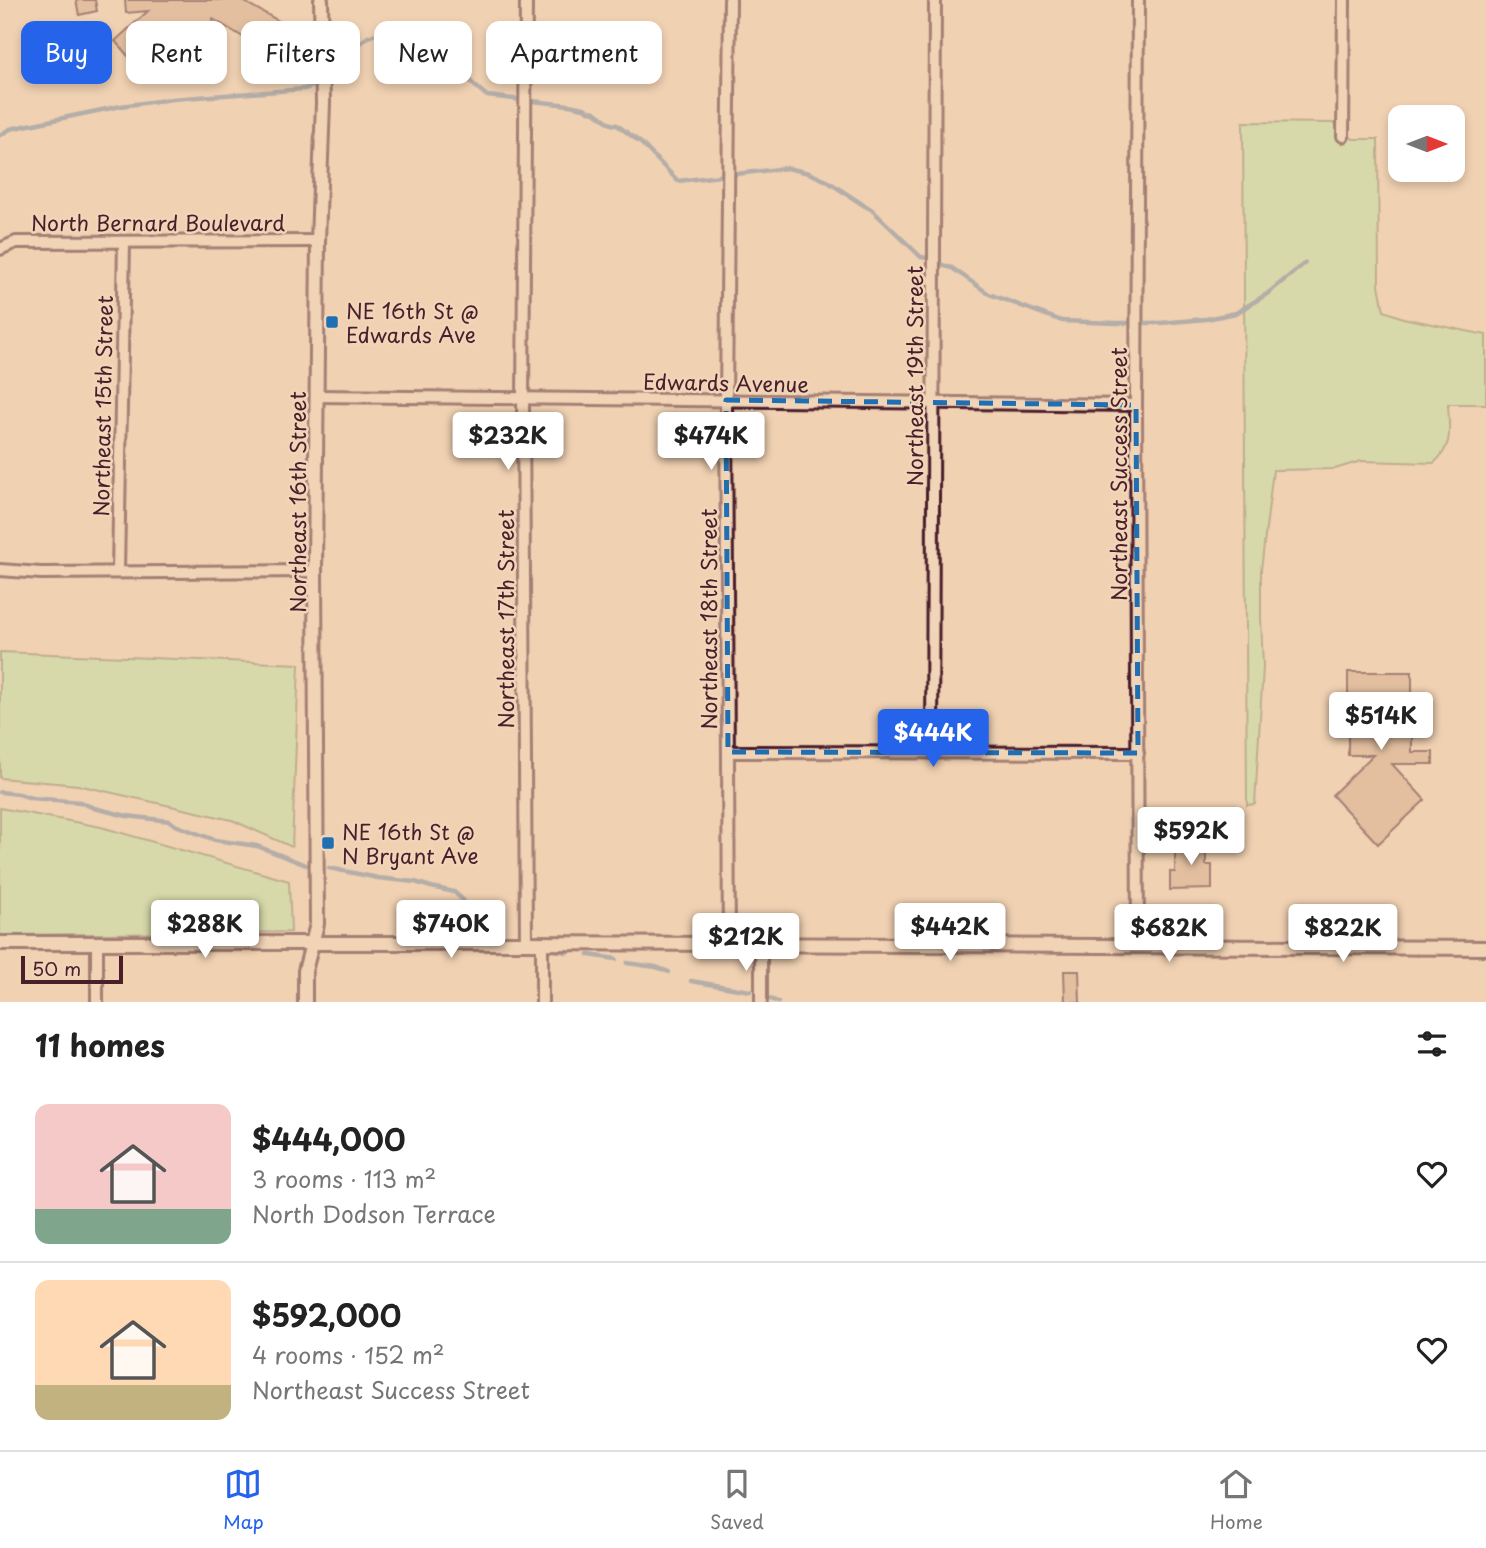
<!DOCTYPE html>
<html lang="en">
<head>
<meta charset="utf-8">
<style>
  :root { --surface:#fff; --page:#f6f6f6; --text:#222; --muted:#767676; --line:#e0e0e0; --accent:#2563eb }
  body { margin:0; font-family:"Playpen Sans",sans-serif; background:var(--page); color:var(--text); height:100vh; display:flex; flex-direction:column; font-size:26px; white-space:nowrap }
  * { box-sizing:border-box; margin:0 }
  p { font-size:23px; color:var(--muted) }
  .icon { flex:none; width:38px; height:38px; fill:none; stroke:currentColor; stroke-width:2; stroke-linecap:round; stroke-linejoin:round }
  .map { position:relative; height:1002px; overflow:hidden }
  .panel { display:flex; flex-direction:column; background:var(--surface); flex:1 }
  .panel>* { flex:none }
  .top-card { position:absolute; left:21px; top:21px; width:700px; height:63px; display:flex; gap:14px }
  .needle { width:46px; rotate:90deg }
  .buttons { position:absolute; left:1388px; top:105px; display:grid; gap:14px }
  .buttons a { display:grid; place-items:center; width:77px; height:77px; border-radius:14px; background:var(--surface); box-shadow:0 4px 10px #0003; font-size:35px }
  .scale { position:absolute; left:21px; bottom:18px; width:102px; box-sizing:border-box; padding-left:7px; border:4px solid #4a1f2b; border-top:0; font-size:19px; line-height:24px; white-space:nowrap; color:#4a1f2b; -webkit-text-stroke:5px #f1d5b8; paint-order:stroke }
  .price { position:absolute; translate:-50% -60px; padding:0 16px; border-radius:7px; background:#fff; color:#222; font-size:23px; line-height:46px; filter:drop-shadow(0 2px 4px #0008) }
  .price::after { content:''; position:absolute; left:50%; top:42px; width:21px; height:16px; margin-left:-10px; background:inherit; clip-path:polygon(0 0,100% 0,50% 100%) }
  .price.on { background:var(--accent); color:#fff }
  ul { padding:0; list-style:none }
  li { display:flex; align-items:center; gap:21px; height:175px; padding:0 35px }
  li+li { border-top:2px solid var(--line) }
  li span { display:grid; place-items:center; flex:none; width:196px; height:140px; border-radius:14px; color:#555 }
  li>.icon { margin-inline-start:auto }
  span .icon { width:84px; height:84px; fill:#fffc; stroke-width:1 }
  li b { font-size:30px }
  h2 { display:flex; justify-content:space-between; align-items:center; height:84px; padding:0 35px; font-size:30px }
  .pill { padding:0 24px; border-radius:14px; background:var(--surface); box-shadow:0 4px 10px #0003; font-size:24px; line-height:63px }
  .pill.on { background:var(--accent); color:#fff }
  .menu { display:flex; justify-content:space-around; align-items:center; height:98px; border-top:2px solid var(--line); background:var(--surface); font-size:19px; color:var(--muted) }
  .menu a { display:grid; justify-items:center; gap:4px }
  .menu .on { color:var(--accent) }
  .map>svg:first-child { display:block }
</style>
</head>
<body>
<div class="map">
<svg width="1486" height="1002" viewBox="0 0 1486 1002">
  <rect width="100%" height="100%" fill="#f0d1b2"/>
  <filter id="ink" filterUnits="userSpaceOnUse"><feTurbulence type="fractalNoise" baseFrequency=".0143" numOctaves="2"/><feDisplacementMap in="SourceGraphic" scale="14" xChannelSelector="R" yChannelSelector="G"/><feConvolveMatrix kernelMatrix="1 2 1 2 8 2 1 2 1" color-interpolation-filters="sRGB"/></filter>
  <g filter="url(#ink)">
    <g fill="#b9e39f" stroke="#828165" stroke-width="2">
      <path d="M1243 122 1335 123 1353 139H1378L1379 285 1384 311 1403 318 1486 335V404H1448C1449 429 1454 445 1434 463L1361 461 1335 469 1273 470 1261 570V617L1263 667 1255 804 1247 805Z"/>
      <polygon points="0,652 299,664 292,847 232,820 78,785 0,778"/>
      <polygon points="0,808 101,827 289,881 291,932 0,935"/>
    </g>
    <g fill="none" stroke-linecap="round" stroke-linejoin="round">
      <g stroke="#6d829b" stroke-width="4.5">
        <polyline points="0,135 10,129 121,106 172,99 304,89 316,85 356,46 368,37 376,34 379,31 403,28 431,39 474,85 487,96 569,105 584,108 589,111 595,112 611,124 617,125 641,143 678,181 787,168 809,173 827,181 865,206 871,209 921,257 928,258 932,262 952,268 989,294 1062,321 1116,323 1160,323 1206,319 1236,313 1267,294 1305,263"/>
        <polyline points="0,792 19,794 31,798 80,802 94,808 127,816 170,821 175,825 215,840 257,846 306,865"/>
        <polyline points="329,868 378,878 415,882 431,887 454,892 463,900"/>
        <polyline points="479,916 479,920"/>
        <polyline points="553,950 567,952"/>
        <polyline points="589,955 616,959"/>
        <polyline points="627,963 656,967 669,972"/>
        <polyline points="691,981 750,991"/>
        <polyline points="765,997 778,1002"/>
      </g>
    </g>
    <g fill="#d2a88a" stroke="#4a1f2b" stroke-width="2">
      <polygon points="76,0 95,0 97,11 79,15"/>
      <polygon points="125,0 241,0 286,25 280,36 275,34 273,39 269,37 263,49 213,19 216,53 185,56 184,23 135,64 115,41 148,11 126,13"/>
      <polygon points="1348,672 1412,672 1412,752 1433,752 1433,764 1392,764 1425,800 1378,844 1332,795 1373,755 1348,755"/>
      <polygon points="1175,841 1206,841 1206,865 1212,865 1212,889 1170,890 1170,872 1175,872"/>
      <polygon points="1064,971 1079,971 1080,1002 1065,1002"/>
    </g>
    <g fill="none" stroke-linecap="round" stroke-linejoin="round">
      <defs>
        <g id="minor">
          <polyline points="526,0 523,399 526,943"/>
          <polyline points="1343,136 1344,0"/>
          <polyline points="0,249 16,242 318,241"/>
          <polyline points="317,396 1136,405"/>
          <polyline points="0,570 41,573 315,571"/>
          <polyline points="118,571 124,242"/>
          <polyline points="728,752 1138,753"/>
          <polyline points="932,753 935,0"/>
          <polyline points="729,945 726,400 730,0"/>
          <polyline points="1138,947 1136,405 1138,0"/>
          <polyline points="97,1002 97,943"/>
          <polyline points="542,1002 542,944"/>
          <polyline points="761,1002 761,945"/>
        </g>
        <g id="tertiary">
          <polyline points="0,943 526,943 1486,948"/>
          <polyline points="305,1002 305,971 317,924 315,571 318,241 323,103 321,0"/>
        </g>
      </defs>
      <use href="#minor" stroke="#4a1f2b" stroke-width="16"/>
      <use href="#tertiary" stroke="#4a1f2b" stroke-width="18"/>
      <use href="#minor" stroke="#f1d5b8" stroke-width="10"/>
      <use href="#tertiary" stroke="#f1d5b8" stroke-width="12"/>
    </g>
  </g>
  <path d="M0 0H1486V1002H0ZM726 400 1136 405 1138 753 728 752Z" fill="#f0d1b2" fill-opacity=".55" fill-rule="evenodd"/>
  <path fill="none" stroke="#1f6fb2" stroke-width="5" stroke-dasharray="14 9" stroke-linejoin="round" d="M726 400 1136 405 1138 753 728 752Z"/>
  <g fill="#1f6fb2" stroke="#f1d5b8" stroke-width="2.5">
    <rect x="325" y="315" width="14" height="14" rx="3.5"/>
    <rect x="321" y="836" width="14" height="14" rx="3.5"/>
  </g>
  <g text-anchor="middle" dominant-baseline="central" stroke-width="5" stroke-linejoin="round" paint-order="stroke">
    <g font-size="21" fill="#4a1f2b" stroke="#f1d5b8">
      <text x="158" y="222">North Bernard Boulevard</text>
      <text transform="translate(914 376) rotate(-90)">Northeast 19th Street</text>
      <text transform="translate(726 382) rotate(1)">Edwards Avenue</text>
      <text transform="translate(102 406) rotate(-89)">Northeast 15th Street</text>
      <text transform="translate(1118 474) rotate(-90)">Northeast Success Street</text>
      <text transform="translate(297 502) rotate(-90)">Northeast 16th Street</text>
      <text transform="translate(505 619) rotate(-90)">Northeast 17th Street</text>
      <text transform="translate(708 619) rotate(-90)">Northeast 18th Street</text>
    </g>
    <g font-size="21" fill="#4a1f2b" stroke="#f1d5b8" text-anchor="start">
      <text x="346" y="310">NE 16th St @<tspan x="346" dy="24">Edwards Ave</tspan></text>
      <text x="342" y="831">NE 16th St @<tspan x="342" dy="24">N Bryant Ave</tspan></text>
    </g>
  </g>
</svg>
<div class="buttons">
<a><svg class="needle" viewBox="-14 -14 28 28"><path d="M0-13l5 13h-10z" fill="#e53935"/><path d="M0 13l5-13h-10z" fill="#767676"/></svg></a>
</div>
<div class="scale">50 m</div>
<b class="price" style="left:508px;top:472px">$232K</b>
<b class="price" style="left:711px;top:472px">$474K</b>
<b class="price" style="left:1381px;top:752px">$514K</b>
<b class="price on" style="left:933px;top:769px">$444K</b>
<b class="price" style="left:1191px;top:867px">$592K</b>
<b class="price" style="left:205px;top:960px">$288K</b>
<b class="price" style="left:451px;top:960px">$740K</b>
<b class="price" style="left:950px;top:963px">$442K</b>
<b class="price" style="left:1169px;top:964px">$682K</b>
<b class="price" style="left:1343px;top:964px">$822K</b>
<b class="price" style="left:746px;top:973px">$212K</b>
<div class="top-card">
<a class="pill on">Buy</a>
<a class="pill">Rent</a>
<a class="pill">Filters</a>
<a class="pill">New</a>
<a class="pill">Apartment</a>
</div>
</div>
<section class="panel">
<h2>11 homes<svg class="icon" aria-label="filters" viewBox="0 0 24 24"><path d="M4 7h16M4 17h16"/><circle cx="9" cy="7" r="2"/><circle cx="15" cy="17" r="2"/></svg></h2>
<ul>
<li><span style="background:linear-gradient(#f6c9c9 75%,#7fa58c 0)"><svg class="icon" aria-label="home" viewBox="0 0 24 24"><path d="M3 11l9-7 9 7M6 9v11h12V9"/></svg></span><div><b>$444,000</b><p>3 rooms · 113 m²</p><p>North Dodson Terrace</p></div><svg class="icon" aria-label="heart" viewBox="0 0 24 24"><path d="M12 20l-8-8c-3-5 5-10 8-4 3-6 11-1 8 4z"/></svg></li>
<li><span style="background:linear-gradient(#ffd9b3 75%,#c2b280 0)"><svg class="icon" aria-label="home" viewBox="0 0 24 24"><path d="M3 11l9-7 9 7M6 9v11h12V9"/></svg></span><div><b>$592,000</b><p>4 rooms · 152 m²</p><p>Northeast Success Street</p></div><svg class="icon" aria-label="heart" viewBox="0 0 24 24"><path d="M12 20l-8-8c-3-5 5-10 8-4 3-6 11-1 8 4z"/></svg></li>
</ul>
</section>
<nav class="menu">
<a class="on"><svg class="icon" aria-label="map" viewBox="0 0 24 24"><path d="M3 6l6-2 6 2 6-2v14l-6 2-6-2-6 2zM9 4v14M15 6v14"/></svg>Map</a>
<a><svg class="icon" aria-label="saved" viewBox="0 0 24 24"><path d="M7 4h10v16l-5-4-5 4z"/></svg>Saved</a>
<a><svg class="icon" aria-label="home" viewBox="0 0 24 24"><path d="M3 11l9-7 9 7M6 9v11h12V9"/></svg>Home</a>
</nav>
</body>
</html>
